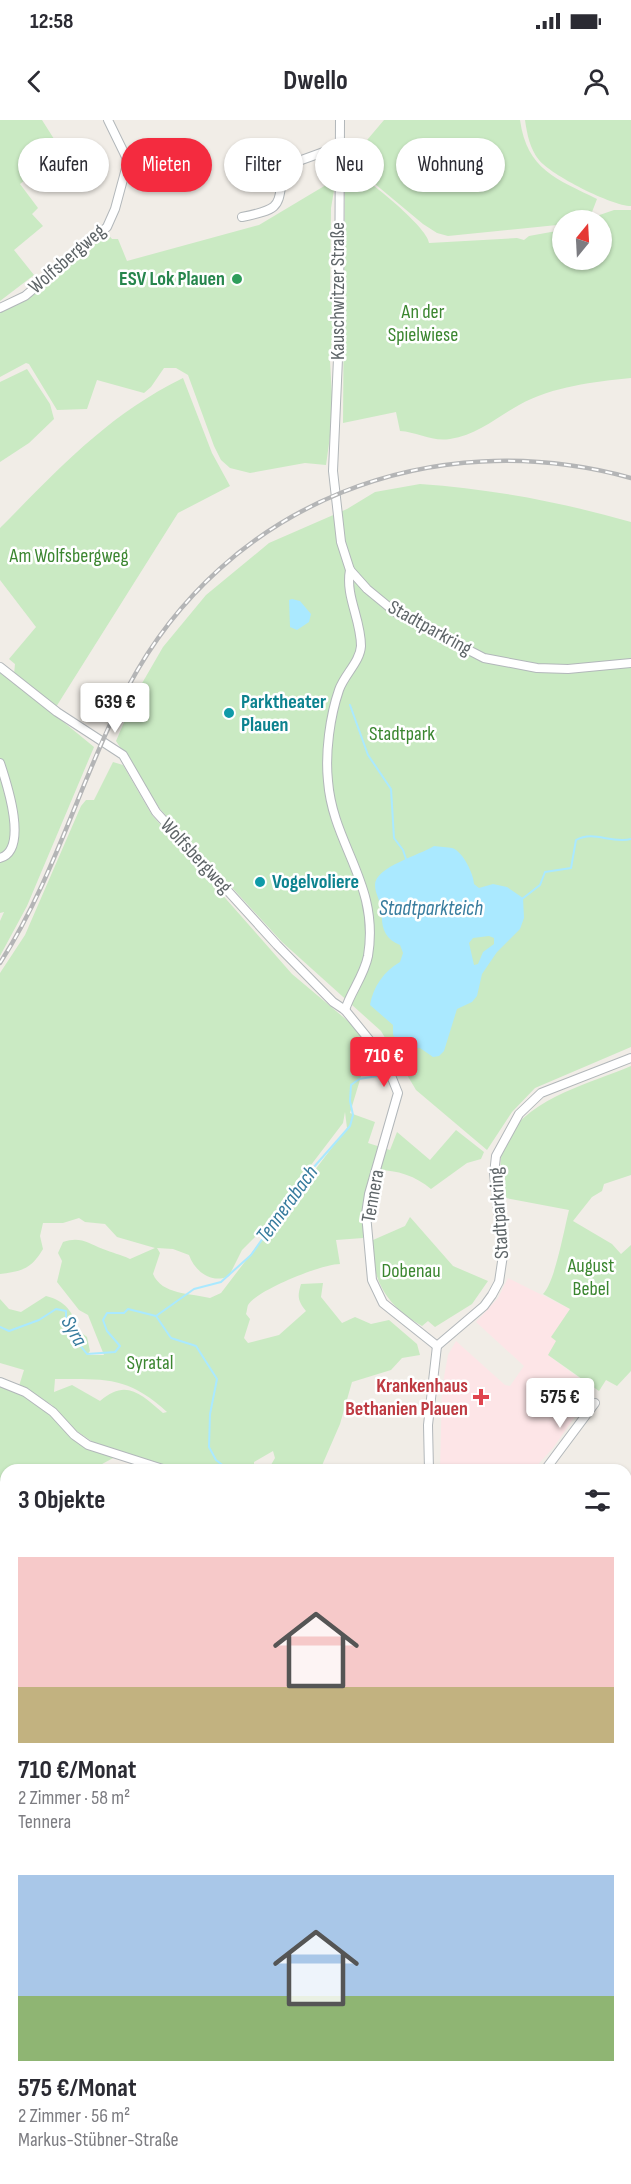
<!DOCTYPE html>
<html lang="de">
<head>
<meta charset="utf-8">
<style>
  :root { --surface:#fff; --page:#f2f2f3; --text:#2b2b33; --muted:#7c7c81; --accent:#f42b3f }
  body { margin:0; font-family:"Sofia Sans Condensed",sans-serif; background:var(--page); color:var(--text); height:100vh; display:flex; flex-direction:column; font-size:22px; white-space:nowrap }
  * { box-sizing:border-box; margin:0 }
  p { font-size:20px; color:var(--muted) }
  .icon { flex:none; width:33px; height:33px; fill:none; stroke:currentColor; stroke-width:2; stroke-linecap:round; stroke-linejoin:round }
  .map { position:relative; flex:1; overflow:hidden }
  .drawer { position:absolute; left:0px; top:1344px; width:632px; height:720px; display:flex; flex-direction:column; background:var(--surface); border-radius:18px 18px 0 0; box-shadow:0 2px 4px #0004 }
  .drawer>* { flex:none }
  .guide { position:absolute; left:18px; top:18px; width:596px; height:54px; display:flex; gap:12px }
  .needle { width:39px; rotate:18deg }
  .controls { position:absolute; left:552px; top:90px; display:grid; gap:12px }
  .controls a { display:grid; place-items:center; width:60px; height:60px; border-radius:50%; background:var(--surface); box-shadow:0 2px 4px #0004; font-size:30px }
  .price { position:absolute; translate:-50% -51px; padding:0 14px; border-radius:6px; background:#fff; color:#222; font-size:20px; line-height:39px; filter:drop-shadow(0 2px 3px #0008) }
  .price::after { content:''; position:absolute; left:50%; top:36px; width:18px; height:14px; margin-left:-9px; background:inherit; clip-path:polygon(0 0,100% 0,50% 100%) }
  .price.on { background:var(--accent); color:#fff }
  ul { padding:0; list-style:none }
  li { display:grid; align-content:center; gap:12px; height:318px; padding:0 18px }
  li span { display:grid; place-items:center; height:186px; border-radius:0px; color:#555 }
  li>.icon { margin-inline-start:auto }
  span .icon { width:108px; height:108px; fill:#fffc; stroke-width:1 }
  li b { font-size:26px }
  h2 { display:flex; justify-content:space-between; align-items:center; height:72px; padding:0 18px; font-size:26px }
  .pill { padding:0 21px; border-radius:27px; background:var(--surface); box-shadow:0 2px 4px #0004; font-size:21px; line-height:54px }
  .pill.on { background:var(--accent); color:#fff }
  .status { display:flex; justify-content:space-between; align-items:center; height:42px; padding:0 30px; background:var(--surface); direction:ltr }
  .status svg { height:16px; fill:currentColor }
  header { display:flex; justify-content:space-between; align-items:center; height:78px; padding:0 18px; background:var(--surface); font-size:27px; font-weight:700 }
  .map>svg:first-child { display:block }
</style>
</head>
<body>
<div class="status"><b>12:58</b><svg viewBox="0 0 49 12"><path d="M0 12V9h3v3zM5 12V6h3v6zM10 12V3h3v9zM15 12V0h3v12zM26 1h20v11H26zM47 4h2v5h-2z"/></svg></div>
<header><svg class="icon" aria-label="back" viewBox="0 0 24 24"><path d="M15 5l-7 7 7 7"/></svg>Dwello<svg class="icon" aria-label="person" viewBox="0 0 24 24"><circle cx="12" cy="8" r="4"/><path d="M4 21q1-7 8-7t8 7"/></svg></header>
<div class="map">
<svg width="631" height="2064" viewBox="0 0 631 2064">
  <rect width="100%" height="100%" fill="#f1ede7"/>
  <polygon fill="#e2ddd5" points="0,1947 6,1958 6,2011 0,2024"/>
  <polygon fill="#fde5e7" points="508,1158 570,1189 552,1217 557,1221 548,1235 592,1268 592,1272 553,1328 533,1350 440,1350 442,1268 448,1235 456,1221 505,1265 510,1266 524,1246 476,1202 498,1178"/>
  <g fill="#caeac3" fill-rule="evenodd">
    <polygon points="0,0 42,0 61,30 20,64 38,88 32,94 43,106 14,130 34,155 0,181"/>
    <path d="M384 0H520C527 50 557 59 597 79L592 92 557 105 448 116 437 113 423 104 351 44V39Z"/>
    <path d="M525 0H631V86C612 86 551 55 539 40 530 29 527 14 525 0Z"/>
    <path d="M345 46C362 54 428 107 429 123L517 118 524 120 529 116 562 110V140H602V100H585L614 90H631V258C593 262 554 266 519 285 496 298 477 315 450 319 432 322 417 312 400 311L396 292 343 303Z"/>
    <polygon points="336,59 331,88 330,179 335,183 330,241 333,295 326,345 305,343 250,353 230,348 221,340 214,326 188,255 176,248 164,248 151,267 144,273 97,260 87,289 57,290 29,244 26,243 0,257 0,192 23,181 106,112 112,119 118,119 127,141 259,105"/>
    <polygon points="27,249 50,284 54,299 29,323 0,342 0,262"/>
    <path d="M183 258 212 333 230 366 178 393 56 587 14 554 15 544 9 539 36 507 0 460V408C59 349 106 296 183 258Z"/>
    <path d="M420 364C492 369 561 382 631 402V927L535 968 512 992 487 1030 416 970 381 911 282 822 160 689 116 621 137 572 163 527 206 475 269 423 347 389 375 372Z"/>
    <polygon points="0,550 94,627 27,786 0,836 0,801 4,792 0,793"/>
    <path d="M113 642 123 645 152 695 292 854 361 912 381 940 388 959 362 953 350 993 375 1002 368 1023 390 1030 397 1012 430 1040 456 1010 484 1032 481 1039 467 1043 431 1069C415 1055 394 1049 373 1050L363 1095V1118L336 1120 340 1144C322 1144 257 1170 248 1185 247 1188 247 1191 246 1194L250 1199 244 1218 248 1223 279 1215 306 1191C298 1181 297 1177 301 1164L323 1163 321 1177 342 1203 355 1197 371 1204 389 1200 417 1224 420 1235 402 1238 391 1250 352 1262 340 1304 320 1350H268L275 1338 273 1331 254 1342V1350H173L100 1327 65 1303 52 1285 19 1266 24 1250 0 1243V1179L9 1189 21 1192 46 1176C65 1181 73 1191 78 1210L87 1217 90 1231 87 1235H104L88 1195 79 1190 57 1162 62 1141 58 1133 63 1122C80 1116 88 1123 103 1129 112 1133 120 1134 130 1139L155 1128 117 1117 105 1104 85 1102 79 1098 63 1103H43L40 1116 43 1129C31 1149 23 1151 0 1154V853L25 815 81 686 86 680H94ZM345 992 347 1008 221 1173 210 1178C190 1173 162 1175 153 1154L160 1133 157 1128 173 1129 189 1135C195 1152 212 1164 229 1156L242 1130 260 1112 343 1003ZM55 1259C105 1259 128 1256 167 1292L163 1293C141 1274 126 1258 100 1281L72 1265 54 1272Z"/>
    <path d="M631 946V1055L604 1064 602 1071 592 1077 573 1101 612 1124 621 1134 631 1125V1251L617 1266 606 1260 599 1271 548 1235 556 1221 551 1217 570 1189 543 1174C555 1162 564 1110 569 1090L506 1078C504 1065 499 1050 501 1037 509 983 589 964 631 946Z"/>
    <path d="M410 1097 453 1146 488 1161 472 1184 435 1207 428 1201 422 1206C388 1187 370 1160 373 1120L405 1106Z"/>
    <polygon points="0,1265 38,1283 74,1316 115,1337 91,1350 6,1350 6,1392 0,1394"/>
    <polygon points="6,1395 6,1657 0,1650 0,1398"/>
    <polygon points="631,1863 631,1970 626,1972 626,1882 629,1880 626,1867"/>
  </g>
  <g fill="#aae9ff" fill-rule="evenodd">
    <polygon points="292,479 300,481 311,494 309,502 297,510 290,507 289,480"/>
    <path d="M434 726C439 727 448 727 452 728 463 731 474 755 474 764L479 768 493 764 507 767 523 778 524 798 520 809 497 832 482 854 477 876 472 882 457 889 444 931 439 936 433 937 420 928 405 929 393 915V905L370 885C373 867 384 851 400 842L403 833 400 825C385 819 381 808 382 792 382 783 375 775 375 765 375 747 420 735 434 726ZM489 816 494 818V824L483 832 478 844 474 845 469 823 473 818Z"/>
  </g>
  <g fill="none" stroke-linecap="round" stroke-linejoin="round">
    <g stroke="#aae9ff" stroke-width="2">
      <polyline points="350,585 368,635 391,669 394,718 403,730 407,742"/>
      <path d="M522 779 540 765 545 752 571 748 576 720C594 710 611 724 631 719"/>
      <polyline points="393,952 401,924"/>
      <polyline points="156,1196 194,1169 221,1162 251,1135 313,1048 350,1006 353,995 350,981 351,965 359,959 384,955"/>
      <polyline points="0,1207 9,1211 39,1200 56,1189 66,1191 66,1205 77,1214 79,1224 87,1234 115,1232 120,1226 107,1211 103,1200 107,1193 124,1193 128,1189 156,1196 171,1218 196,1226 217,1259 210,1294 209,1327 216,1340 229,1350"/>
      <polyline points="626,1802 631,1802"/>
    </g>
    <defs>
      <g id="street">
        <polyline points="340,0 339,216 333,351 341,422 350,450 367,469 395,492 484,538 537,548 568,549 631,543"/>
        <polyline points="240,58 285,46 340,26"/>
        <path d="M242 97C286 88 276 86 285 46"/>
        <polyline points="0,188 25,176 107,107 115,89 128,41 108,0"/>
        <polyline points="0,547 57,592 123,635 156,692 277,825 333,882 345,890 384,938 398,973 369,1074 366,1094 372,1160 383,1183 437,1226"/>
        <path d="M0 643C7 664 29 730 0 738"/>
        <path d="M345 890C351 871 364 856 368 836 380 764 333 726 328 661 325 633 330 596 339 570 344 555 360 542 361 526 361 499 345 476 350 450"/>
        <polyline points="437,1226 484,1186 492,1175 499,1162 503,1135 494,1054 496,1036 519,994 541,973 631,938"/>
        <polyline points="0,1262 25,1272 53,1292 74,1315 88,1325 166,1350"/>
        <polyline points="429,1350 428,1305 437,1226"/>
        <polyline points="545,1350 595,1283"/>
        <polyline points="626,1494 631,1494"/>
        <polyline points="626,1637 631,1643"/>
        <polyline points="0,1655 6,1662"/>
        <polyline points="0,1688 6,1690"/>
        <polyline points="0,1923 6,1920"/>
        <polyline points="296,2058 300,2064"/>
        <polyline points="463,2058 467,2064"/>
        <polyline points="614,2058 620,2064"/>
        <polyline points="79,2064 81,2058"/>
        <polyline points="127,2064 136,2058"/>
        <polyline points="586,2064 591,2058"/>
      </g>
      <g id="secondary">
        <polyline points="0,2044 6,2047"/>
        <polyline points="30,2058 44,2064"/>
      </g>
      <g id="primary">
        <polyline points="626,1849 631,1844"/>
        <polyline points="377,2064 384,2058"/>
      </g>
    </defs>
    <use href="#street" stroke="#b2b7ba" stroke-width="10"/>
    <use href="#secondary" stroke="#b3b9bc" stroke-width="14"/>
    <use href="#primary" stroke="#fab058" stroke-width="15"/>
    <use href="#street" stroke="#fff" stroke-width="8"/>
    <use href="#secondary" stroke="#fff" stroke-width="10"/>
    <use href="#primary" stroke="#ffe4af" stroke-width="12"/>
    <g stroke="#b4b5b6" stroke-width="1.5">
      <polyline points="0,2042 6,2044"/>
      <polyline points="25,2058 39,2064"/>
    </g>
    <defs>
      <path id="rail" d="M0 843C55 758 81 657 128 567 226 382 432 303 631 358"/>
    </defs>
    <use href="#rail" stroke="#b4b5b6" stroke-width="4.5"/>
    <use href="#rail" stroke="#fff" stroke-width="2" stroke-dasharray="7" stroke-linecap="butt"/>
  </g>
  <circle fill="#2e9e5b" stroke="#fff" stroke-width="2" cx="237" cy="159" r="6"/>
  <g fill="#0f9aa8" stroke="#fff" stroke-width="2">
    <circle cx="229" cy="593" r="6"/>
    <circle cx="260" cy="762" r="6"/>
  </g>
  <path fill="#e0444e" stroke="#fff" stroke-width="2" d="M478 1268h6v6h6v6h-6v6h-6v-6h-6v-6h6z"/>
  <g text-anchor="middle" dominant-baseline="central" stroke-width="5" stroke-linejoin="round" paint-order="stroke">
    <g font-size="20" fill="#5e6568" stroke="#fff">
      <text transform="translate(67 139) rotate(-41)">Wolfsbergweg</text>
      <text transform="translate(338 171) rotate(-90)">Kauschwitzer Straße</text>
      <text transform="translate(430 508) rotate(29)">Stadtparkring</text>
      <text transform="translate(196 736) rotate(47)">Wolfsbergweg</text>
      <text transform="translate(373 1076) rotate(-80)">Tennera</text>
      <text transform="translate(499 1093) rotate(-94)">Stadtparkring</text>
    </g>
    <g font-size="20" font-weight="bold" fill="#27864d" stroke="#fff" text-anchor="end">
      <text x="225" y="159">ESV Lok Plauen</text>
    </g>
    <g font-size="20" fill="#3b8630" stroke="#fff">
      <text x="423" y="192">An der<tspan x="423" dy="23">Spielwiese</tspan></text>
      <text x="69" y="436">Am Wolfsbergweg</text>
      <text x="402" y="614">Stadtpark</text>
      <text x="591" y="1146">August<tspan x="591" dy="23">Bebel</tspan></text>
      <text x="411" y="1151">Dobenau</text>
      <text x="150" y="1243">Syratal</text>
    </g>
    <g font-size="20" font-weight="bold" fill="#0d838f" stroke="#fff" text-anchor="start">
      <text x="241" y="582">Parktheater<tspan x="241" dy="23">Plauen</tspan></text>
      <text x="272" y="762">Vogelvoliere</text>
    </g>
    <g font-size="20" font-weight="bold" fill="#be3a42" stroke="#fff" text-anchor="end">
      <text x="468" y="1266">Krankenhaus<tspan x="468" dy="23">Bethanien Plauen</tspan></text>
    </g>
    <g font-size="21" font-style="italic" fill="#367b9d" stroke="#fff">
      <text x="431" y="788">Stadtparkteich</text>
      <text transform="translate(287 1084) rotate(-54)">Tennerabach</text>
      <text transform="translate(74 1211) rotate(60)">Syra</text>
    </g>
  </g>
</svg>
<div class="controls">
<a><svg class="needle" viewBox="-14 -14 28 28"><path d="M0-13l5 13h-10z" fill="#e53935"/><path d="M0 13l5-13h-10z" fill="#7c7c81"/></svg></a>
</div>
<b class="price" style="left:115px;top:614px">639 €</b>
<b class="price on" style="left:384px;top:968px">710 €</b>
<b class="price" style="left:560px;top:1309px">575 €</b>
<div class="guide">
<a class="pill">Kaufen</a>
<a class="pill on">Mieten</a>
<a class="pill">Filter</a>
<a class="pill">Neu</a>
<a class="pill">Wohnung</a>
</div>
<section class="drawer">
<h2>3 Objekte<svg class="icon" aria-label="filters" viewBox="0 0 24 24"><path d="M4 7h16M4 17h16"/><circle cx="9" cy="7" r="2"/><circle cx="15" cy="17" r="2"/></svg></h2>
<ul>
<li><span style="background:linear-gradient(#f6c9c9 70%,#c2b280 0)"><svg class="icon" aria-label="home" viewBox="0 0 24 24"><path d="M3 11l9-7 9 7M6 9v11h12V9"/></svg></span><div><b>710 €/Monat</b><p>2 Zimmer · 58 m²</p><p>Tennera</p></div></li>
<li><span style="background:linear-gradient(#a9c7e8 65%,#8fb573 0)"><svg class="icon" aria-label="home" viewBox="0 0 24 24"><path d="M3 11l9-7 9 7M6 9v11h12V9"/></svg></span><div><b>575 €/Monat</b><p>2 Zimmer · 56 m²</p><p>Markus-Stübner-Straße</p></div></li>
</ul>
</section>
</div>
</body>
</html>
